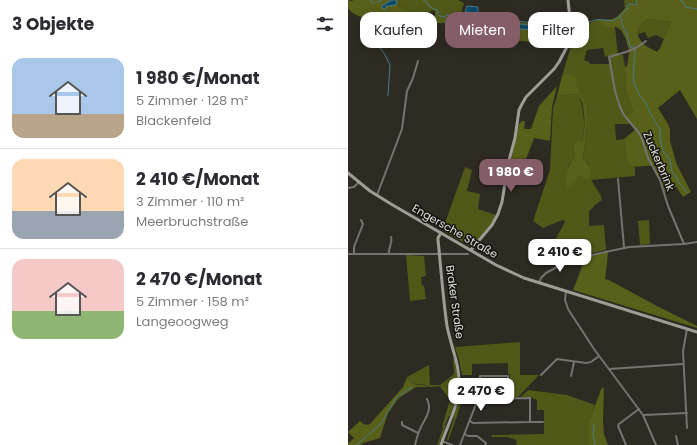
<!DOCTYPE html>
<html lang="de">
<head>
<meta charset="utf-8">
<style>
  :root { --surface:#fff; --page:#f2f2f3; --text:#2b2b33; --muted:#7c7c81; --line:#e1e1e2; --accent:#855d69 }
  body { margin:0; font-family:Poppins,sans-serif; background:var(--page); color:var(--text); height:100vh; display:flex; flex-direction:column; font-size:15px; white-space:nowrap }
  * { box-sizing:border-box; margin:0 }
  p { font-size:13px; color:var(--muted) }
  .icon { flex:none; width:22px; height:22px; fill:none; stroke:currentColor; stroke-width:2; stroke-linecap:round; stroke-linejoin:round }
  .map { position:relative; flex:1; overflow:hidden }
  .side { display:flex; flex-direction:column; background:var(--surface); width:348px }
  .side>* { flex:none }
  .hud { position:absolute; left:12px; top:12px; width:277px; height:36px; display:flex; gap:8px }
  .price { position:absolute; translate:-50% -34px; padding:0 9px; border-radius:8px; background:#fff; color:#222; font-size:13px; line-height:26px; filter:drop-shadow(0 1px 2px #0008) }
  .price::after { content:''; position:absolute; left:50%; top:24px; width:12px; height:9px; margin-left:-6px; background:inherit; clip-path:polygon(0 0,100% 0,50% 100%) }
  .price.current { background:var(--accent); color:#fff }
  ul { padding:0; list-style:none }
  li { display:flex; align-items:center; gap:12px; height:100px; padding:0 12px }
  li+li { border-top:1px solid var(--line) }
  li span { display:grid; place-items:center; flex:none; width:112px; height:80px; border-radius:12px; color:#555 }
  li>.icon { margin-inline-start:auto }
  span .icon { width:48px; height:48px; fill:#fffc; stroke-width:1 }
  li b { font-size:17px }
  h2 { display:flex; justify-content:space-between; align-items:center; height:48px; padding:0 12px; font-size:17px }
  .tag { padding:0 14px; border-radius:12px; background:var(--surface); box-shadow:0 2px 10px #0003; font-size:14px; line-height:36px }
  .tag.current { background:var(--accent); color:#fff }
  main { display:flex; flex:1; min-height:0 }
  .map>svg:first-child { display:block }
</style>
</head>
<body>
<main>
<section class="side">
<h2>3 Objekte<svg class="icon" aria-label="filters" viewBox="0 0 24 24"><path d="M4 7h16M4 17h16"/><circle cx="9" cy="7" r="2"/><circle cx="15" cy="17" r="2"/></svg></h2>
<ul>
<li><span style="background:linear-gradient(#a9c7e8 70%,#b9a48a 0)"><svg class="icon" aria-label="home" viewBox="0 0 24 24"><path d="M3 11l9-7 9 7M6 9v11h12V9"/></svg></span><div><b>1 980 €/Monat</b><p>5 Zimmer · 128 m²</p><p>Blackenfeld</p></div></li>
<li><span style="background:linear-gradient(#ffd9b3 65%,#9aa5b1 0)"><svg class="icon" aria-label="home" viewBox="0 0 24 24"><path d="M3 11l9-7 9 7M6 9v11h12V9"/></svg></span><div><b>2 410 €/Monat</b><p>3 Zimmer · 110 m²</p><p>Meerbruchstraße</p></div></li>
<li><span style="background:linear-gradient(#f6c9c9 65%,#8fb573 0)"><svg class="icon" aria-label="home" viewBox="0 0 24 24"><path d="M3 11l9-7 9 7M6 9v11h12V9"/></svg></span><div><b>2 470 €/Monat</b><p>5 Zimmer · 158 m²</p><p>Langeoogweg</p></div></li>
</ul>
</section>
<div class="map">
<svg width="349" height="445" viewBox="0 0 349 445">
  <rect width="100%" height="100%" fill="#2d2b22"/>
  <g fill="#515919" fill-rule="evenodd">
    <path d="M49 0H72C76 5 80 6 83 11L73 20 49 4Z"/>
    <path d="M77 0H110L116 3 112 16C104 15 98 18 90 16 89 7 88 11 83 8 81 6 79 2 77 0Z"/>
    <polygon points="276,0 292,0 290,0 290,4 289,5 285,4 280,9 277,8"/>
    <path d="M301 19 323 22 316 39 308 35 300 38 297 32 290 34C290 26 295 22 301 19Z"/>
    <path d="M248 20 257 27H267L270 55H275L277 67 278 90 285 112 282 124H267L268 140 276 139 278 154 281 167H287V176L243 180 252 194 254 200 248 204 241 211V226L256 225 258 250 229 256V246H214L211 254H204L208 238 217 222 216 220 212 221 195 228 185 221 202 170 205 108 209 96 230 94 220 72 214 76 225 39 227 26 242 23ZM255 48 257 57 261 56V64H242L241 62 236 60 239 50ZM231 96 239 105 240 120 235 158 241 164 233 176 229 177 218 183 221 165 227 156 225 147 228 145 234 142C238 127 236 110 231 96Z"/>
    <polygon points="314,165 329,186 317,193 312,178 305,166"/>
    <polygon points="117,167 124,170 119,191 132,194 130,209 148,215 147,219 124,247 97,232 101,225 97,223"/>
    <polygon points="301,220 302,244 292,245 290,221"/>
    <polygon points="58,255 76,256 78,276 73,277 74,286 76,285 78,299 62,301"/>
    <polygon points="172,342 172,375 191,375 170,397 164,397 162,396 162,374 160,374 160,363 124,364 124,375 114,375 111,360 107,347"/>
    <path d="M105 358 107 360C111 382 110 395 102 416H101L97 425H98L91 445H89L95 428 94 427 97 417H99C102 404 108 396 96 386L81 387 78 385 68 384 64 383 59 377 81 365 82 385H92L106 374Z"/>
    <polygon points="133,387 160,387 160,396 158,398 133,398 132,396"/>
    <polygon points="180,390 196,392 219,395 247,405 243,417 241,418 241,445 168,445 169,440 159,437 143,437 144,435 196,434 196,410 189,410 189,400 182,397 173,397"/>
    <polygon points="112,397 115,397 108,419 100,441 99,439 106,418 105,418"/>
  </g>
  <g fill="#58601a" fill-rule="evenodd">
    <path d="M0 0 3 1 6 0H49V4L73 20C59 31 39 33 21 34L23 22 22 20C15 18 2 14 0 7 0 6 0 1 0 0Z"/>
    <path d="M72 0H77L82 7 89 10 90 15 95 17 100 16H118L178 23 210 28 221 27 222 34 220 36 201 43 160 40 161 31 141 29 140 31 96 23C81 24 88 20 87 11L84 10 83 11C80 6 76 5 72 0Z"/>
    <path d="M290 0H349V119L332 90 310 108 320 124 322 129V141L329 165 343 192 335 197 314 165 281 167 278 154 276 139 287 130 277 118 285 112 278 90 277 67 279 66 281 54V50L277 37 273 30 268 27H257L248 20C264 19 266 22 277 8H280L281 5 283 4 289 5ZM301 19 323 22 312 48 309 52C304 49 296 46 293 41 286 32 292 23 301 19Z"/>
    <path d="M220 72 228 78 231 94 239 105 240 120 235 158C242 166 246 170 240 180L233 176 230 177 227 182 219 188C216 178 220 165 227 156L225 147 229 142H234C237 132 237 117 235 106 234 102 232 98 230 94L209 96 214 76Z"/>
    <polygon points="209,86 204,107 202,141 186,138 177,162 165,181 159,181 162,165 171,124 174,121 177,121 176,128 177,129 183,129 191,106"/>
    <polygon points="260,252 259,264 257,279 259,280 259,279 309,306 349,326 349,328 225,290 232,272 234,264 235,264 236,258"/>
    <path d="M59 377C60 379 62 381 64 383 69 386 76 384 81 387H68L51 398 40 413 32 438 15 443 13 445H0V444L6 438 0 432 12 421C15 424 18 426 22 424L55 387Z"/>
    <path d="M92 386 99 387C106 397 102 407 99 417H97L102 400Z"/>
    <polygon points="254,387 256,389 255,420 256,434 260,445 241,445 241,418 243,417"/>
  </g>
  <g fill="#0d4b66" stroke="#4e798a">
    <path d="M44 0H48L49 3C47 6 42 6 38 6L37 9 34 8V5H36L38 3Z"/>
    <polygon points="119,6 120,6 130,7 130,13 117,12"/>
    <polygon points="106,17 123,18 135,20 135,23 133,23 115,20 110,20 106,19"/>
    <polygon points="139,20 168,23 166,27 139,24"/>
    <polygon points="170,24 171,24 202,28 202,31 173,29 170,27"/>
  </g>
  <g fill="none" stroke-linecap="round" stroke-linejoin="round">
    <g stroke="#4e798a" stroke-width="1">
      <polyline points="22,0 25,3"/>
      <polyline points="77,0 82,7 90,10 90,15 95,17 100,15 118,15 178,22 210,27 221,26"/>
      <polyline points="333,0 333,1 336,3 337,7 349,9"/>
      <polyline points="27,3 34,0"/>
      <polyline points="272,15 275,27 279,34 282,47 287,47"/>
      <path d="M226 26C233 25 240 22 247 20 254 18 260 22 267 20 272 18 273 12 279 10V6L282 4 288 5 289 4 288 1 289 0"/>
      <polyline points="25,38 30,44 32,48 36,53 42,65 40,96"/>
      <polyline points="287,50 285,78 286,84 288,87 291,95 297,102 306,120 312,129 312,138 313,144 316,153 320,157 322,161 324,172 328,176 330,182 334,186 339,193"/>
      <polyline points="246,425 245,434 247,445"/>
      <polyline points="8,445 32,425 48,398 64,387"/>
    </g>
    <g stroke="#777370" stroke-width="2">
      <polyline points="298,41 288,48 278,52 261,57 267,91 272,107 276,115 291,133 295,142 300,158 312,180 320,206 336,244"/>
      <polyline points="270,179 276,247"/>
      <polyline points="0,188 6,187 11,182"/>
      <polyline points="29,195 54,129 59,91 65,78 70,61"/>
      <polyline points="0,254 120,254"/>
      <polyline points="6,254 6,247 15,224 13,220"/>
      <path d="M41 254C40 248 45 242 43 237"/>
      <polyline points="191,283 193,278 198,273 218,262 234,257 281,247 336,244 349,242"/>
      <polyline points="218,291 217,300 220,309 246,349 295,415 308,445"/>
      <polyline points="339,329 335,351 339,428"/>
      <polyline points="261,369 335,364"/>
      <polyline points="193,375 209,359 238,363 243,362 251,356"/>
      <polyline points="223,376 226,362"/>
      <polyline points="296,415 339,413"/>
      <polyline points="122,421 125,423 182,422 182,398 130,399"/>
      <polyline points="54,422 54,425 70,433"/>
      <polyline points="182,422 195,422"/>
      <polyline points="117,434 120,436 129,436 138,443 137,445"/>
      <polyline points="328,436 330,445"/>
      <polyline points="94,441 104,445"/>
      <path d="M67 445C68 440 70 434 72 429 76 420 85 410 79 399"/>
      <polyline points="112,445 130,399 132,390 132,376 160,376 161,399"/>
      <polyline points="278,445 270,426 271,424 291,409"/>
    </g>
    <g stroke="#a29c97" stroke-width="3">
      <polyline points="0,173 22,191 43,204 148,265 176,278 349,332"/>
      <polyline points="123,250 144,225 150,214 154,202 160,164 167,138 171,110 174,104 178,97 206,69 211,62 222,41 223,35 223,30 220,0"/>
      <path d="M93 445C99 426 110 407 111 386 112 365 103 347 99 326 95 298 93 269 90 240V238L93 233"/>
    </g>
  </g>
  <g text-anchor="middle" dominant-baseline="central" stroke-width="3" stroke-linejoin="round" paint-order="stroke">
    <g font-size="11" fill="#e4e3de" stroke="#14130f">
      <text transform="translate(311 161) rotate(67)">Zuckerbrink</text>
      <text transform="translate(107 231) rotate(30)">Engersche Straße</text>
      <text transform="translate(107 302) rotate(82)">Braker Straße</text>
    </g>
  </g>
</svg>
<b class="price current" style="left:163px;top:193px">1 980 €</b>
<b class="price" style="left:212px;top:273px">2 410 €</b>
<b class="price" style="left:133px;top:412px">2 470 €</b>
<div class="hud">
<a class="tag">Kaufen</a>
<a class="tag current">Mieten</a>
<a class="tag">Filter</a>
</div>
</div>
</main>
</body>
</html>
